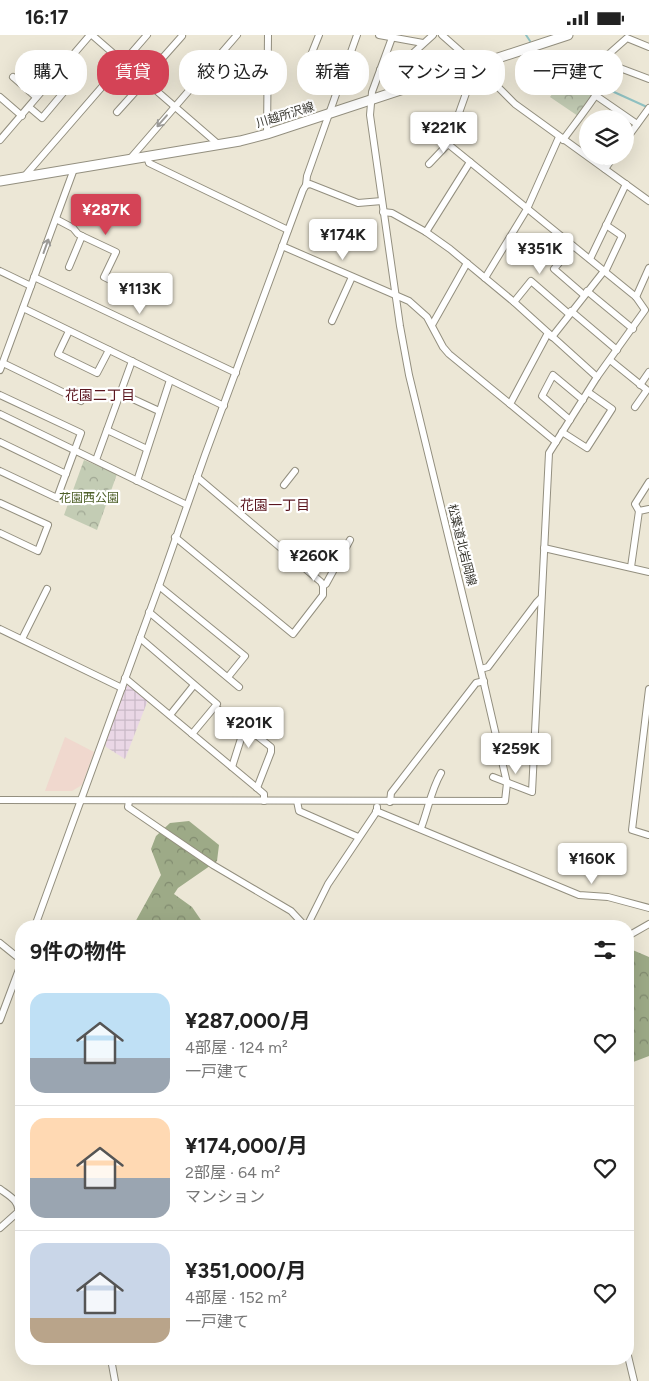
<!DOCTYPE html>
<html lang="ja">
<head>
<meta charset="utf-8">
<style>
  :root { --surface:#fff; --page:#f2f2f2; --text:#222; --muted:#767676; --line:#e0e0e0; --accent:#d44356 }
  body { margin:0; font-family:Figtree,"Noto Sans JP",sans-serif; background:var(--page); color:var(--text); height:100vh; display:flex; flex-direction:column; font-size:19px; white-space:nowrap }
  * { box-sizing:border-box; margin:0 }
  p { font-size:16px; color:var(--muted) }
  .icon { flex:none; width:28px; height:28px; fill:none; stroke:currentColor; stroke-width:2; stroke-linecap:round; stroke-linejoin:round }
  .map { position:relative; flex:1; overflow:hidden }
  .sheet { position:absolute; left:15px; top:885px; width:619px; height:445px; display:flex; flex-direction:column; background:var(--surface); border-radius:20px; box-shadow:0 5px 20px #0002 }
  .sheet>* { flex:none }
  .guide { position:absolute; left:15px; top:15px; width:620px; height:45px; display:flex; gap:10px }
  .controls { position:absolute; left:579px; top:75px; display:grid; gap:10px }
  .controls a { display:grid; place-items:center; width:55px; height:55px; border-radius:50%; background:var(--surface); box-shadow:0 5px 20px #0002; font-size:25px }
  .price { position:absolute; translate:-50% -42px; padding:0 11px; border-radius:5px; background:#fff; color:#222; font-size:16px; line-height:32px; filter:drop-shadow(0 1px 2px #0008) }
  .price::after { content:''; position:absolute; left:50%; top:30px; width:15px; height:11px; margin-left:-8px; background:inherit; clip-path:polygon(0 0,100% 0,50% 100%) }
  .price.active { background:var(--accent); color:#fff }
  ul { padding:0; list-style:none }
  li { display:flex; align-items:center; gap:15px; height:125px; padding:0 15px }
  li+li { border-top:1px solid var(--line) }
  li span { display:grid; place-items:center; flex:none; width:140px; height:100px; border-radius:15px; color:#555 }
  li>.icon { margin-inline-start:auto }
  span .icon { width:60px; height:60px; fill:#fffc; stroke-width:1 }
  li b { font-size:21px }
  h2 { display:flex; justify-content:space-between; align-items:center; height:60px; padding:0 15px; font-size:21px }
  .chip { padding:0 18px; border-radius:20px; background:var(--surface); box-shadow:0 5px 20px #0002; font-size:18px; line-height:45px }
  .chip.active { background:var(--accent); color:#fff }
  .status { display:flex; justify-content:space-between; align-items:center; height:35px; padding:0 25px; background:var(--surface); direction:ltr }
  .status svg { height:14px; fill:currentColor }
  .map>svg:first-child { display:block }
</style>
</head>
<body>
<div class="status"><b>16:17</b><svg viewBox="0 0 49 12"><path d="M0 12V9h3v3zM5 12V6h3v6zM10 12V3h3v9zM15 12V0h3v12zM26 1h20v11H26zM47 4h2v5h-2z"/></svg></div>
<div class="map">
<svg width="649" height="1346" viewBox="0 0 649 1346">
  <defs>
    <pattern id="industrial-grid" width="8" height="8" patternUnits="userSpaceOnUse" patternTransform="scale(1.25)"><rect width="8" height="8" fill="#ead7e6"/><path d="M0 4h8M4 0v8" fill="none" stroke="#c9b9c6"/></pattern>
    <pattern id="forest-crowns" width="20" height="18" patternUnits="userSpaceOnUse" patternTransform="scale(1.25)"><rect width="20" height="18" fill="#9daa87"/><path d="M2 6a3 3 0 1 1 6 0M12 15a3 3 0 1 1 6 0" fill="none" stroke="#818b6f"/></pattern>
    <pattern id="park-crowns" width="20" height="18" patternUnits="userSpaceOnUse" patternTransform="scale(1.25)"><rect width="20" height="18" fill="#c3ccb4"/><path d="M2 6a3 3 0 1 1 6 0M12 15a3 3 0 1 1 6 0" fill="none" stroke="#9fa693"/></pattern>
  </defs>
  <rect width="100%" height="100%" fill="#ece7d6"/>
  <polygon fill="#f0d8ce" points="65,702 94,717 82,750 72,756 45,756"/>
  <polygon fill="url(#industrial-grid)" points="127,649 129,649 148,665 125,724 106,712 105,708"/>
  <g fill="url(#forest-crowns)">
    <polygon points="189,786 219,810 217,826 178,853 174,859 192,872 203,888 219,886 233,891 133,891 161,840 151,814 156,801 170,788"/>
    <polygon points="628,913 649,922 649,1021 628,1029"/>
  </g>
  <g fill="url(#park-crowns)">
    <polygon points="566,40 587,51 597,54 578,81 550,62"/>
    <polygon points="84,425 117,439 97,495 64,480"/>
  </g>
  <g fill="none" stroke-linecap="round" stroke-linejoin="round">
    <g stroke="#8fc0c1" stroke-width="2">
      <polyline points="526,0 530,6"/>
      <path d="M538 15C561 35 571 40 599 50"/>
      <polyline points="603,52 647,72"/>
    </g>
    <defs>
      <g id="minor">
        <polyline points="92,0 218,109"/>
        <polyline points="319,0 307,30 340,45"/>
        <polyline points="379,0 423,8"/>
        <polyline points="442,0 476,30 515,69 649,166"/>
        <polyline points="476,30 448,109 636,262 645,275 597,342 549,418 532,757 493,742"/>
        <polyline points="612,30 649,44"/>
        <polyline points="380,35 400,30 433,0"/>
        <polyline points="584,41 627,3 649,12"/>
        <polyline points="13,42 36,62"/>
        <polyline points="143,45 182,1"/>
        <polyline points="595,60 637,89"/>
        <polyline points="0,62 22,81"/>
        <polyline points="29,72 42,83 63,58 50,47"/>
        <polyline points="117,77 145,46"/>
        <polyline points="267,99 268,0"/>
        <polyline points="0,105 90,0"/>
        <path d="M563 105C575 88 608 48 612 29 613 25 611 22 609 19"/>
        <polyline points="625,106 649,73"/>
        <polyline points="147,122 149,128 288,195"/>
        <polyline points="129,125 237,0"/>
        <polyline points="429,129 448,109"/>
        <polyline points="605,134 614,121"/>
        <polyline points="23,143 147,0"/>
        <polyline points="306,150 307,141 357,0"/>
        <polyline points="383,177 392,178 426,197 450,214 514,267 597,342"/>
        <polyline points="56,184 73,193 78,199 82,201"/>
        <polyline points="426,197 470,127"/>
        <polyline points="282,211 409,266 427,282 443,312 449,319 510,369"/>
        <polyline points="573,211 554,234 584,260"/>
        <polyline points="590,224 626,149"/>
        <polyline points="69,232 82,201 116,217 104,242 135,257"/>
        <polyline points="0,236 31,251"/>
        <polyline points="605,237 622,201 606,190"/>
        <polyline points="34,242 236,338"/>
        <polyline points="485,243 527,174 559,102"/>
        <polyline points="587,256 633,294"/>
        <polyline points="636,262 649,233"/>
        <polyline points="514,267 531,246 569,279"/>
        <polyline points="23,273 224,371"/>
        <polyline points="571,276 617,315"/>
        <polyline points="332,286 352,242"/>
        <polyline points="432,290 467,228"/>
        <polyline points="69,296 58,319 97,338 109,315"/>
        <polyline points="548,298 510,369 556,407"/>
        <polyline points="552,302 604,236"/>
        <polyline points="610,325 647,355 635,372"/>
        <polyline points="3,328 81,366"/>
        <polyline points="0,335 74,134"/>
        <polyline points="640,350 649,337"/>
        <polyline points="120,358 159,376"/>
        <polyline points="0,360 81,398 57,463 0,436"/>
        <polyline points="0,379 187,470"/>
        <polyline points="570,385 542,361 553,340 583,365"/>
        <polyline points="107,395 147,414"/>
        <polyline points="562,397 587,413 612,374 588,357"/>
        <polyline points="0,407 66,439"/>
        <polyline points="96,425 132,326"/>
        <polyline points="197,442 321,547 323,551"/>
        <polyline points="137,446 170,345"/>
        <polyline points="284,450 295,436"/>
        <polyline points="0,468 48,490 38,516 0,498"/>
        <polyline points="639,476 635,469 649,447"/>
        <polyline points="175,502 293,599 323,560 323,551 326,549 350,505"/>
        <polyline points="544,513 649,537"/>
        <polyline points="631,532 639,476 649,474"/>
        <polyline points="159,551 245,621 228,642"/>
        <polyline points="149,577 239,652"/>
        <polyline points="0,594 122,653"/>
        <polyline points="140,603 217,669 192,699"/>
        <polyline points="22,604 47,554"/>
        <polyline points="481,634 488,632 537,567 541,563"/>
        <polyline points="125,643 257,753 264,759 264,766"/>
        <polyline points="215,672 229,683 236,684 271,712 271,717 257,753"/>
        <polyline points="170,680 194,650"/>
        <polyline points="232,732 245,691"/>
        <polyline points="0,765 505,766 507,748 482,640 409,340 400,291 370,80 372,57 393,0"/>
        <polyline points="129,766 128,772 213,830 291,876 305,891"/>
        <polyline points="297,766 299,776 358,802"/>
        <polyline points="390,767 391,758 476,648 484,646"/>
        <polyline points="376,776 579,860 608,862 649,873"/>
        <path d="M421 793C428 775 431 755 441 738"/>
        <polyline points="648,800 632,795 649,654"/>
        <polyline points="35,891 159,551 205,420 303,155 306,150 310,149 358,168 382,166"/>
        <polyline points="307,891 328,849 377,776 377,772"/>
        <polyline points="628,901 649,889"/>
        <polyline points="0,908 21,925"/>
        <polyline points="0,985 21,929"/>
        <path d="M0 1154C8 1160 20 1166 18 1177L0 1193"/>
        <polyline points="628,1321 634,1346"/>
        <polyline points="111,1324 115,1346"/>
      </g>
      <polyline id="major" points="0,146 240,106 267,99 568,0"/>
    </defs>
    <use href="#minor" stroke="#938f7f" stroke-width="8"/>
    <use href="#major" stroke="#938f7f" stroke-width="11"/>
    <use href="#minor" stroke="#fff" stroke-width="6"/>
    <use href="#major" stroke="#fff" stroke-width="9"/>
  </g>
  <defs><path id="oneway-shaft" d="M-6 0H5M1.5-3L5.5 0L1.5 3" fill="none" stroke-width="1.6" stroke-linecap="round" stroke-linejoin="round" transform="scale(1.25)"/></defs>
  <g stroke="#9c9b98">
    <use href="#oneway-shaft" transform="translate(162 86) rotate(131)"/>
    <use href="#oneway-shaft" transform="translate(46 211) rotate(-70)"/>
  </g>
  <g text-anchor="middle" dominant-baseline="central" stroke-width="4.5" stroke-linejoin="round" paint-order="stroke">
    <g font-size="12" fill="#383730" stroke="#fff">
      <text transform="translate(285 80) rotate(-17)">川越所沢線</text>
      <text transform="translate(462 510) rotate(76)">松葉道北岩岡線</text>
    </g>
    <g font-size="12" fill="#4e6029" stroke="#fff">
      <text x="89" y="463">花園西公園</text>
    </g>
    <g font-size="14" fill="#5b161f" stroke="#fff">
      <text x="100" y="360">花園二丁目</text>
      <text x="275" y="470">花園一丁目</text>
    </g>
  </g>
</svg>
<div class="controls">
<a><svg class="icon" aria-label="layers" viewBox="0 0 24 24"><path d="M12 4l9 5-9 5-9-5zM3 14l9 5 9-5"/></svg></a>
</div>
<b class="price" style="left:444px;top:119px">¥221K</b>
<b class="price active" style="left:106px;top:201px">¥287K</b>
<b class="price" style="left:343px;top:226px">¥174K</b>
<b class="price" style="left:540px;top:240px">¥351K</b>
<b class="price" style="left:140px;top:280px">¥113K</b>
<b class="price" style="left:314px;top:547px">¥260K</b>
<b class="price" style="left:249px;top:714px">¥201K</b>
<b class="price" style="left:516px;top:740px">¥259K</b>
<b class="price" style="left:592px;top:850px">¥160K</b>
<div class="guide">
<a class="chip">購入</a>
<a class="chip active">賃貸</a>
<a class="chip">絞り込み</a>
<a class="chip">新着</a>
<a class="chip">マンション</a>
<a class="chip">一戸建て</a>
</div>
<section class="sheet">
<h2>9件の物件<svg class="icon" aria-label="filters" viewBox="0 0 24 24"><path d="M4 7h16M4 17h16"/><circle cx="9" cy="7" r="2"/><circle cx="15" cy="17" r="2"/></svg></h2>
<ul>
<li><span style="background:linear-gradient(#bfe0f5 65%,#9aa5b1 0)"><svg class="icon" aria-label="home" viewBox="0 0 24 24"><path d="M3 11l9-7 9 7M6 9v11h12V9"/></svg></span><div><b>¥287,000/月</b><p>4部屋 · 124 m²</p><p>一戸建て</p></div><svg class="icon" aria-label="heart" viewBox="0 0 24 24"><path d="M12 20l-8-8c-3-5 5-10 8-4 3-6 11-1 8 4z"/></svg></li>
<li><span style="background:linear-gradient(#ffd9b3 60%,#9aa5b1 0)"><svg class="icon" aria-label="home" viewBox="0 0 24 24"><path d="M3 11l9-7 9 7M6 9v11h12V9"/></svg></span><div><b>¥174,000/月</b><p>2部屋 · 64 m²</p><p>マンション</p></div><svg class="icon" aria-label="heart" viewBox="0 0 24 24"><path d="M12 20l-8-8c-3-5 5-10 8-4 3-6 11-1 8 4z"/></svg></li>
<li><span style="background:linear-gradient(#c9d6e8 75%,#b9a48a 0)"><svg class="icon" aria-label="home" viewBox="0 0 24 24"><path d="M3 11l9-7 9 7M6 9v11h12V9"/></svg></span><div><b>¥351,000/月</b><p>4部屋 · 152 m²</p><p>一戸建て</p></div><svg class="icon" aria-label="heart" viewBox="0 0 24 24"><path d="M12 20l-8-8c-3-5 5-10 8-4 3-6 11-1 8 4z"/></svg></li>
</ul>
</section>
</div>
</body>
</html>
